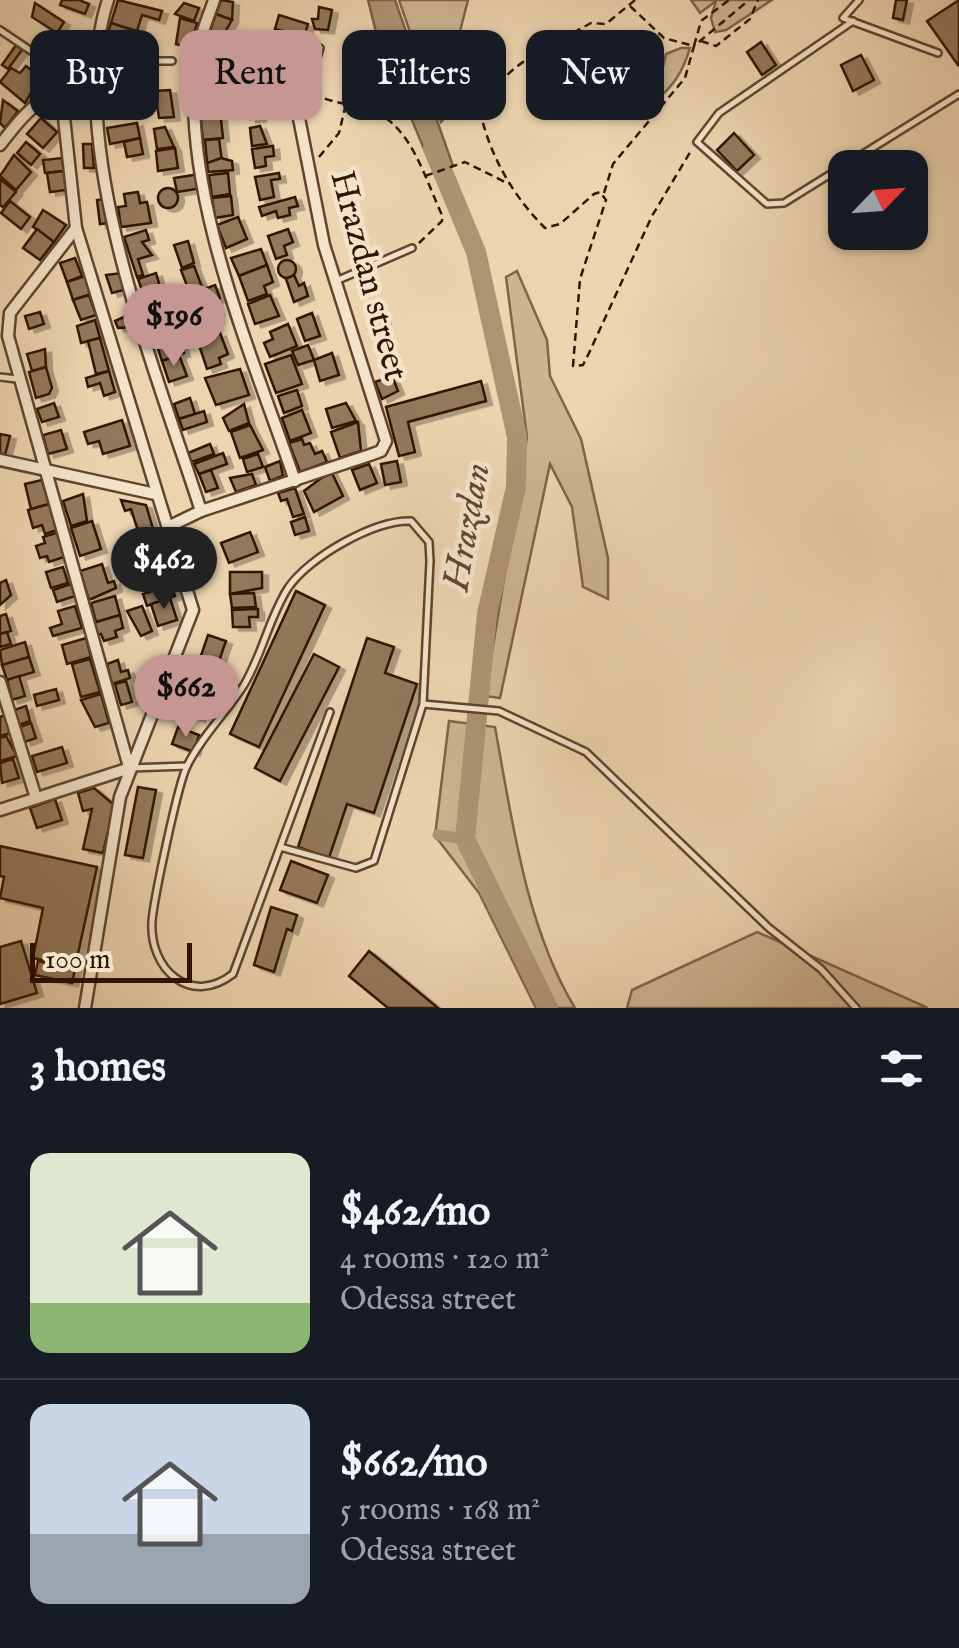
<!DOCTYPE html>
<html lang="en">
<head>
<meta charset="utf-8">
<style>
  :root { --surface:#171b24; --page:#20242c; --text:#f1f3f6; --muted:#9ea1a6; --line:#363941; --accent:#c59692 }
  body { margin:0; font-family:"IM FELL English",serif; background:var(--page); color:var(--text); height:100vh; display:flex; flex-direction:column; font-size:38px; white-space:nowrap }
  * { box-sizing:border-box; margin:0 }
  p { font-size:32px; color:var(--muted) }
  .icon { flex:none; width:55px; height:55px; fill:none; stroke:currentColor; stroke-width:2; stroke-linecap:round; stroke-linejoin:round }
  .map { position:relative; height:1008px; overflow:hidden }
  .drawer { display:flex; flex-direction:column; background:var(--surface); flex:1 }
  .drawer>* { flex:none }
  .top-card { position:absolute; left:30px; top:30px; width:900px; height:90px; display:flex; gap:20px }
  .needle { width:65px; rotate:65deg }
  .tools { position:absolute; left:828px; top:150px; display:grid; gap:20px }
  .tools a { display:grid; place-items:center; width:100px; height:100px; border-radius:20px; background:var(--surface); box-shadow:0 2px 8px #0004; font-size:50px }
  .scale { position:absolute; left:30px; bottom:25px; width:162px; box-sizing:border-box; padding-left:10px; border:5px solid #321500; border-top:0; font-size:28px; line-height:35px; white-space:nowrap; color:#321500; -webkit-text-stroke:8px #f3e3cb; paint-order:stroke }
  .price { position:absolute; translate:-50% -85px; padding:0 22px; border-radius:35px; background:var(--accent); color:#111; font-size:32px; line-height:65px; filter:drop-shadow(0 2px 5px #0008) }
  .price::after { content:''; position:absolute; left:50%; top:60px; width:30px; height:22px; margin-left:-15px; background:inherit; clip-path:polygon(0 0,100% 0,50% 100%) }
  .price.selected { background:#222; color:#fff }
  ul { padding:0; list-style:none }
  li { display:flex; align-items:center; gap:30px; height:250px; padding:0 30px }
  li+li { border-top:2px solid var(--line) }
  li span { display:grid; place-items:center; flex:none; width:280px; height:200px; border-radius:20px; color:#555 }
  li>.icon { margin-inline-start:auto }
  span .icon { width:120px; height:120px; fill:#fffc; stroke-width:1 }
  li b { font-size:42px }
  h2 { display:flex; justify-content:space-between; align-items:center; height:120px; padding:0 30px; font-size:42px }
  .pill { padding:0 35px; border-radius:20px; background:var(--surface); box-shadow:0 2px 8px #0004; font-size:35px; line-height:90px }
  .pill.selected { background:var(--accent); color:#111 }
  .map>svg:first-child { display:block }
</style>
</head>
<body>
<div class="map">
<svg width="959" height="1008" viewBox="0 0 959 1008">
  <defs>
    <filter id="shadow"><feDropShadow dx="6" dy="3.5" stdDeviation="0" flood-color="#0004"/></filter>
  </defs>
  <rect width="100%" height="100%" fill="#ecd4af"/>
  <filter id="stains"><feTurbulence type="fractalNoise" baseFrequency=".002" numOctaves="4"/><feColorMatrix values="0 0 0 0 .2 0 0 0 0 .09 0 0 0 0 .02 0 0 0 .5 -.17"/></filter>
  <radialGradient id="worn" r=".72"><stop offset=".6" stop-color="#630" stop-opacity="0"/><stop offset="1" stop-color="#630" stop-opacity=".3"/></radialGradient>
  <g fill="#ccb491" stroke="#7f6448" stroke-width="2.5">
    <polygon points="399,0 468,0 458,39 447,52 467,96 441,122"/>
    <polygon points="691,0 772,0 726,30 715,32 711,18 716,1 700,13"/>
    <path d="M681 48H690C683 71 674 86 655 101L666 54Z"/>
    <polygon points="517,271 547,340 550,376 581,439 608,558 608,599 583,587 572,507 550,464 500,698 485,696 527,437 506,277"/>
    <path d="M449 721 495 727C512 820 526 927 575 1008H536L479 893 435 836Z"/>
    <polygon points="757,932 926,1007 927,1008 627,1008 632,990"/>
  </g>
  <polygon fill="#ad9374" stroke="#7c6146" stroke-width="2.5" points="368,0 395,0 453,166 434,173 377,36"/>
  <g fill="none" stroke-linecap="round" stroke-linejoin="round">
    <polyline stroke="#ad9374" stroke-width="11" points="438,835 465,839"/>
    <polyline stroke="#ad9374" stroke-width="20" points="433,148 476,252 517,437 516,487 487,614 465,839 548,1008"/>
  </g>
  <g fill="#93785b" stroke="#321500" stroke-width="2.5" filter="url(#shadow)">
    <polygon points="62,0 79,0 89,4 85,14 60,5"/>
    <polygon points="118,0 162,11 159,20 142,15 137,31 111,23"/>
    <polygon points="221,0 233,2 232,20 216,14"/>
    <polygon points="896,0 907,0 903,20 893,18"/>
    <polygon points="959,0 959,64 958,65 927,21"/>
    <polygon points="35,3 64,22 57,33 32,17"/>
    <polygon points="184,3 199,8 194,21 175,14"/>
    <polygon points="319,7 332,10 328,30 315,29 312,19 318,19"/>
    <polygon points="216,14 232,20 216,48 205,44"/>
    <polygon points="279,15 308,24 304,37 275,29"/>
    <polygon points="180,18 197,23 190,48 176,44"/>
    <polygon points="111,23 144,34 141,43 124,38 121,48 105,42"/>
    <polygon points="283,31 302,37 298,51 278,46"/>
    <polygon points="761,42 776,65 762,75 747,52"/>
    <polygon points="16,45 22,50 8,69 2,65"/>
    <polygon points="284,52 298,57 291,77 276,71"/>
    <polygon points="861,55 874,80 853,91 841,65"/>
    <polygon points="26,66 41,77 25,103 0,82 11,68 20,73"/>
    <polygon points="120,80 122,97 134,95 135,102 124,104 125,111 108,113 104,83"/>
    <polygon points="212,86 215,110 200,112 197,87"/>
    <polygon points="170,90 174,117 159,118 155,91"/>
    <polygon points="256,91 264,109 259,110 260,118 250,119 245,93"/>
    <polygon points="3,100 18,111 5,128 0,123"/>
    <polygon points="220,110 223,138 203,140 200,112"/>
    <polygon points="41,118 57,132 43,148 27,134"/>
    <polygon points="137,123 140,138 110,144 107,128"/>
    <polygon points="260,126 267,144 252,146 250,128"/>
    <polygon points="165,127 174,147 157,149 154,129"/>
    <polygon points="734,133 754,155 737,171 717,150"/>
    <polygon points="140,138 143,154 127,157 124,142"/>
    <polygon points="219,139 222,161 207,163 205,140"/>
    <polygon points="26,142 40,154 31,165 17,153"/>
    <polygon points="83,144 92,144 94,168 84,168"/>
    <polygon points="273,146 274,156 265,157 266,166 255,168 252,149"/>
    <polygon points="175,148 178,168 158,171 156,151"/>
    <polygon points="14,155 31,172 16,190 0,176"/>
    <polygon points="62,158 64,171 45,173 43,160"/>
    <polygon points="221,158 232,161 233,170 208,172 207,163"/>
    <polygon points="64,171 66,190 50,192 47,173"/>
    <polygon points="228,173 230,194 212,197 209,175"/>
    <polygon points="279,173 280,179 271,180 274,197 260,200 255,177"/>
    <polygon points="200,174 202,188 177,192 174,178"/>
    <polygon points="0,179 16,192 3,207 0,205"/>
    <circle cx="168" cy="198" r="10"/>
    <polygon points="138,192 140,203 147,202 151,223 121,227 118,207 126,206 124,194"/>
    <polygon points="231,196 233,215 215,218 212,198"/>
    <polygon points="295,197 298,206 289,208 290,215 278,218 276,211 262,216 259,207"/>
    <polygon points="106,199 109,223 100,224 97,200"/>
    <polygon points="10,201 30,217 21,229 1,213"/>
    <polygon points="43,210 66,225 54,242 33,227"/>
    <polygon points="238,217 247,239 226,248 217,225"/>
    <polygon points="37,229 54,242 40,260 23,248"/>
    <polygon points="288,229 293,242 284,246 287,255 276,259 268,236"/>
    <polygon points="146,230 149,240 142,242 152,255 138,259 143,275 137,277 124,237"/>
    <polygon points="188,241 194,263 182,268 174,245"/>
    <polygon points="261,249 267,265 239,276 231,258"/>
    <polygon points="75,258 82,276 67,282 60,263"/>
    <circle cx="287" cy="269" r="9"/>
    <polygon points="267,265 273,282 264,286 267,294 248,301 239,276"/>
    <polygon points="194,266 202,287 189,291 181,270"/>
    <polygon points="121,273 127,289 112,293 106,275"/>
    <polygon points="156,273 160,287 143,293 138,279"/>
    <polygon points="294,275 299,286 304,283 308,296 294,302 286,279"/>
    <polygon points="85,276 91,294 73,300 67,282"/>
    <polygon points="215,285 220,298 194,308 189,295"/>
    <polygon points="89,295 96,315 81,320 73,300"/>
    <polygon points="270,295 279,316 255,324 248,304"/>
    <polygon points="165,300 170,313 146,323 140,309"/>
    <polygon points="214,302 218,312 203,328 207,342 199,345 188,312"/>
    <polygon points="40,312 44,324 29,329 25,316"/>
    <polygon points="177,312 181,323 150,334 146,323"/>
    <polygon points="133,313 139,327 118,328 115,321"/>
    <polygon points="312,313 320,336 305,341 297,319"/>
    <polygon points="384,318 386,327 374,330 372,321"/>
    <polygon points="95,320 100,338 81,343 77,326"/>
    <polygon points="288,324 297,346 270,357 264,343 273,339 270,332"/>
    <polygon points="175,327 184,353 162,361 153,334"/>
    <polygon points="220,333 228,354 219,358 221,364 207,369 199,345"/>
    <polygon points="100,338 109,371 96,374 88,341"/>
    <polygon points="308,345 314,360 298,365 292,351"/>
    <polygon points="45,349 46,367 32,371 27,354"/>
    <polygon points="332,353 339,375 320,381 314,360"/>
    <polygon points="179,355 187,376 169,382 162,361"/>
    <polygon points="291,355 302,384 276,393 265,364"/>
    <polygon points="46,367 52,388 49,394 36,398 29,372"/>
    <polygon points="240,369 249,395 216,405 205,378"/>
    <polygon points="109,371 115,392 104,396 100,383 88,387 86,378"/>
    <polygon points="392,376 398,391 382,399 375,382"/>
    <polygon points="481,381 486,401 408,422 415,452 399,456 386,407"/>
    <polygon points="297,390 302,406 284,413 278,396"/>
    <polygon points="190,398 195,414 179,419 174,404"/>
    <polygon points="54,403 59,417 42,422 37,409"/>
    <polygon points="346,403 356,421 332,428 326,409"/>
    <polygon points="244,404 249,423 229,431 223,418"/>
    <polygon points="302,410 311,433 290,441 282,418"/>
    <polygon points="204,411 207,422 183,430 179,419"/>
    <polygon points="122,420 130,446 103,454 99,441 88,444 84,432"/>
    <polygon points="358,422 361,451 340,458 331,432"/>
    <polygon points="250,425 263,450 240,458 231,432"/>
    <polygon points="61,430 67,449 48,454 43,435"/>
    <polygon points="0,434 10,436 5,455 0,453"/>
    <polygon points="302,439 304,445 310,443 315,454 322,451 327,462 300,472 289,443"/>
    <polygon points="210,444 214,454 192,462 188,453"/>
    <polygon points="223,453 227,464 199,474 194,464"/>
    <polygon points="258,454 263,467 247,472 243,459"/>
    <polygon points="280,461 283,476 270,481 265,467"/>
    <polygon points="397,461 401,482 385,485 381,464"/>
    <polygon points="369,464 377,483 360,490 352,470"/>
    <polygon points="211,470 218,488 206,492 199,474"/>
    <polygon points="331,471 343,496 314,512 304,491"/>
    <polygon points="252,474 256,485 236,492 230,478"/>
    <polygon points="42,480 49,504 31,509 25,484"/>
    <polygon points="295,488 304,514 293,517 287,499 281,501 278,493"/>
    <polygon points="83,494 87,521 71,526 63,501"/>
    <polygon points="121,500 146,505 153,529 139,534 131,509 125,511"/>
    <polygon points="49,504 57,530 45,534 42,525 33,528 28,510"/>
    <polygon points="305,517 309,531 295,535 291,522"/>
    <polygon points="92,521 101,549 80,556 71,528"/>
    <polygon points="161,531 164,541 151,545 154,555 146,556 145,550 134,553 131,538"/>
    <polygon points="59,532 67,556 49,562 47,556 40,558 36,546 45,543 43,537"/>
    <polygon points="250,532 258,552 229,563 221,543"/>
    <polygon points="102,564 108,583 114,581 116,588 89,600 80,571"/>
    <polygon points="63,567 68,583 51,588 46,572"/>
    <polygon points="165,567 175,596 147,606 143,594 155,590 149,573"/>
    <polygon points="230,572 262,572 262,588 230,594"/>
    <polygon points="6,580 11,595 0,605 0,583"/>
    <polygon points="71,584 75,596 57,602 53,590"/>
    <polygon points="296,591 325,605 259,747 230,734"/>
    <polygon points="254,593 256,607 232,608 230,594"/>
    <polygon points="115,596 120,615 96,622 91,603"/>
    <polygon points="170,598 177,620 158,626 151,604"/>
    <polygon points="75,606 82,628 53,636 50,628 62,624 58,611"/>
    <polygon points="142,606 152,631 141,636 127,611"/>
    <polygon points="258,609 258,617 249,617 250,627 233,627 232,610"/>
    <polygon points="6,614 11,631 0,634 0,616"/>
    <polygon points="120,615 123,628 115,631 117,637 104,641 101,634 97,635 93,623"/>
    <polygon points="7,632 11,644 0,647 0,634"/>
    <polygon points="208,635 226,641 199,718 182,711"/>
    <polygon points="86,638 91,657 67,664 62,645"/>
    <polygon points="367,638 394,647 385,673 417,684 374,813 347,804 329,858 298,847"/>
    <polygon points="25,642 29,657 2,665 0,650"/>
    <polygon points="314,654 339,667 280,781 255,768"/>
    <polygon points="29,657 34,672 7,680 2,665"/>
    <polygon points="90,659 100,692 81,697 72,664"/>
    <polygon points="118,660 121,672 128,670 130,678 112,684 107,664"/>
    <polygon points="19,676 25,696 12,700 7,680"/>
    <polygon points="126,681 132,702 121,705 115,684"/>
    <polygon points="56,689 59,700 37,706 34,695"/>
    <polygon points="101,694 109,723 95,727 81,700"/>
    <polygon points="26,706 30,721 19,725 14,710"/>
    <polygon points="5,715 11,733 0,736 0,717"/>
    <polygon points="31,723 36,738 25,742 20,727"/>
    <polygon points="178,727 199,735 194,752 172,744"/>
    <polygon points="6,736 17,756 0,761 0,738"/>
    <polygon points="62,747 67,763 37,772 32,756"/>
    <polygon points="13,759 19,778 2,783 0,763"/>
    <polygon points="138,787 156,790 143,858 125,855"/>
    <polygon points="94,788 114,805 103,853 83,849 92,809 83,811 78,793"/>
    <polygon points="55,799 62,820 37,828 30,808"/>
    <polygon points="0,846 97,867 75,967 33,958 43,908 0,898 4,877 0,876"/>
    <polygon points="291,861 328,875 317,903 280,890"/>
    <polygon points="271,907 297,915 292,931 287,929 274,972 254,965"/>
    <polygon points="21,941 37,993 0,1004 0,947"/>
    <polygon points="369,951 438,1008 388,1008 349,976"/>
    <polygon points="38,961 75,969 72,983 35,975"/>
  </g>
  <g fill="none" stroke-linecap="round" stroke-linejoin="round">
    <defs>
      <g id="service">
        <polyline points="859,0 843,18 938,53"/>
        <polyline points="853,21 719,113 697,142 767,204 784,203 959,94"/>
        <polyline points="0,30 46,61"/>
        <polyline points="98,61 172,61"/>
        <polyline points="296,103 307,90 320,48"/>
        <polyline points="336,281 412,248"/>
        <polyline points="0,377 17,379"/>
        <polyline points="423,704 499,711 586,752 769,928 821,969 856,1008"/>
        <polyline points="130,768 187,766"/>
        <path d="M280 847 356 868 374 861 423 704 430 561 429 542 411 521C374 520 309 557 288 588 269 618 262 655 244 685 227 712 201 737 187 766 178 784 154 898 152 921 149 969 190 1007 233 974L330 712"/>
      </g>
      <g id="minor">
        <path d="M108 0C62 141 157 373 201 511"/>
        <path d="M214 0C207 21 197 43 195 66 184 201 252 354 295 481"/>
        <polyline points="61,90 76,228 193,610 120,797 85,1008"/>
        <path d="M0 145C22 117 54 73 95 96"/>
        <polyline points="76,228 10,313 8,336 129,767"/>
        <polyline points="0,460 155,494"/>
        <path d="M168 527 201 511 370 455 381 451 386 441 324 245 296 103C276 67 230 66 195 64"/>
        <polyline points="0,682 36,798"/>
        <polyline points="0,810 130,768"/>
      </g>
    </defs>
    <use href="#service" stroke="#60452c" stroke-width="10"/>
    <use href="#minor" stroke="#60452c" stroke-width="15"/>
    <g stroke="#321500" stroke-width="2.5" stroke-dasharray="8 5" stroke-linecap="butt">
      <path d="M635 0 606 24 591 23C550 46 495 68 481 115 491 158 514 197 545 228L560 224 594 194 600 192 606 200 580 279 573 366 583 365 589 353 652 216 692 149"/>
      <polyline points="630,6 664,38 694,46 701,21 729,0"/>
      <polyline points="701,41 716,46 750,19 758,0"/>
      <path d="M313 93C336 106 351 102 373 111 412 127 425 179 442 215V221L419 243"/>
      <polyline points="319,157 339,133 345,108"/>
      <polyline points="425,176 465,162 509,184"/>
      <polyline points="604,193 613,164 685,78 694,46 749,0"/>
    </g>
    <use href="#service" stroke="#f3e3cb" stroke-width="5"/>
    <use href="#minor" stroke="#f3e3cb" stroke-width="10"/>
  </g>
  <g text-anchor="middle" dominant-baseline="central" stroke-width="9" stroke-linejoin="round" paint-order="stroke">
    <g font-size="35" fill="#321500" stroke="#f3e3cb">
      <text transform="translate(368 276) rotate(75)">Hrazdan street</text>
    </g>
    <g font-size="38" font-style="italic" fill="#63472e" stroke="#f3e3cb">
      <text transform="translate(468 527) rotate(-80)">Hrazdan</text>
    </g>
  </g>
  <rect width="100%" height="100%" filter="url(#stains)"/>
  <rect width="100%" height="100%" fill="url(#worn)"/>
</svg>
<div class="tools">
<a><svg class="needle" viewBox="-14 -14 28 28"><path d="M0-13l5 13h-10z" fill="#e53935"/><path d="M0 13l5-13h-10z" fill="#9ea1a6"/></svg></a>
</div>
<div class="scale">100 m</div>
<b class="price" style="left:174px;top:369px">$196</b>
<b class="price selected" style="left:164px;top:612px">$462</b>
<b class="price" style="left:186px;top:740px">$662</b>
<div class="top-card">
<a class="pill">Buy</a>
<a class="pill selected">Rent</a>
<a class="pill">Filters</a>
<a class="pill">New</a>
</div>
</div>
<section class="drawer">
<h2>3 homes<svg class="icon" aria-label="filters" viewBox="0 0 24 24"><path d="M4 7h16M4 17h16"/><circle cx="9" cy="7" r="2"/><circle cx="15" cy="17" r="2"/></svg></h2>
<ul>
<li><span style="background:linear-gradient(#dfe7d0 75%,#8fb573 0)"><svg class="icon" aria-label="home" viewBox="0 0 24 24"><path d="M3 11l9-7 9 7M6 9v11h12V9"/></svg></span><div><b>$462/mo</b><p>4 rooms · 120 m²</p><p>Odessa street</p></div></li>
<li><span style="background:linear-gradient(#c9d6e8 65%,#9aa5b1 0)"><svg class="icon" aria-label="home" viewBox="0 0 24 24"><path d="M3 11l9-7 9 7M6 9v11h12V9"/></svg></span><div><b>$662/mo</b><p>5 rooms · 168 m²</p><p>Odessa street</p></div></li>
</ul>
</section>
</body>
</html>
